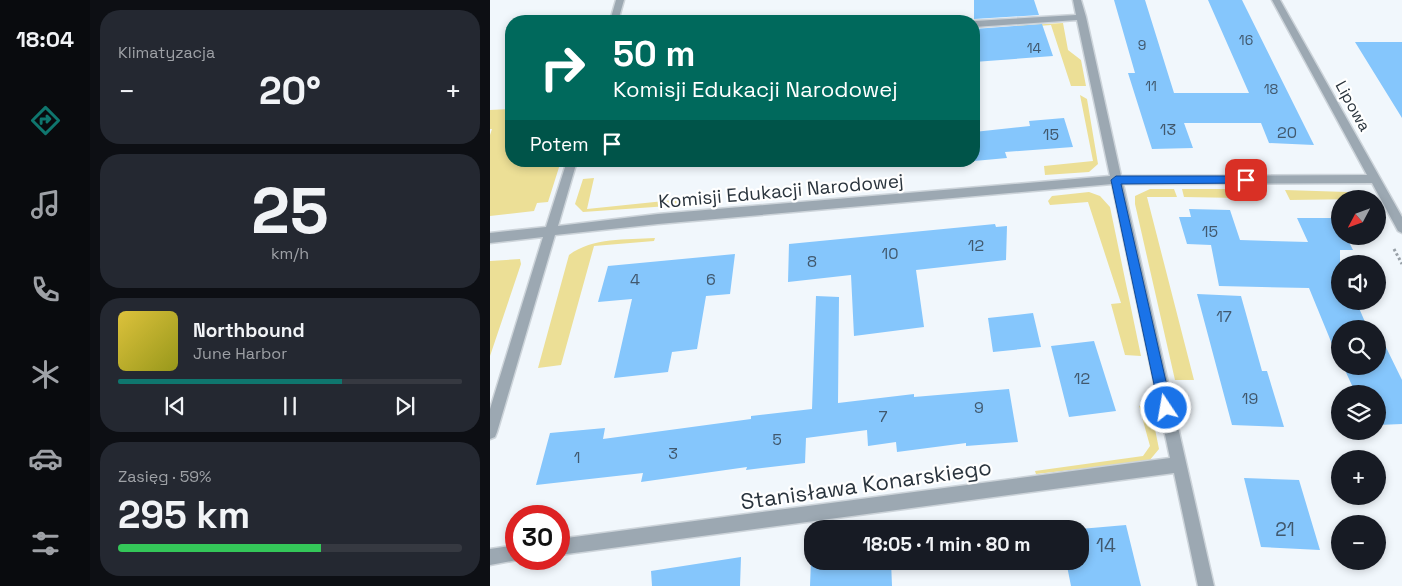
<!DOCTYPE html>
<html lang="pl">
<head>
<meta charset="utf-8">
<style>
  body { margin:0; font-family:"Space Grotesk",sans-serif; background:#242831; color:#f1f3f6; height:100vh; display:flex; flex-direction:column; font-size:19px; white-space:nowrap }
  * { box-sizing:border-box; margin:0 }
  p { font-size:16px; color:#9ea1a6 }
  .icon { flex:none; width:28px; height:28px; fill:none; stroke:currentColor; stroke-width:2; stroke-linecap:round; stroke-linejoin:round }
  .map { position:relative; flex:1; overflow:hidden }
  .side { display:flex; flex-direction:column; gap:10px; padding:10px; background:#0d0f14; width:400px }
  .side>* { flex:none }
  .banner { position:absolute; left:15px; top:15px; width:475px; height:152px; border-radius:20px; box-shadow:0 2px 8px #0003; background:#00695c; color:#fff; overflow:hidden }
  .needle { width:32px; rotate:229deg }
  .tools { position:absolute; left:841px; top:190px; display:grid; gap:10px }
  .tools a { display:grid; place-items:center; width:55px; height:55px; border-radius:50%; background:#171b24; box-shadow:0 2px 8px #0003; font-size:25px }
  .speed { position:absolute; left:15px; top:505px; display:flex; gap:10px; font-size:25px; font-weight:700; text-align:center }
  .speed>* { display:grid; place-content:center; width:65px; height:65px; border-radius:50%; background:#171b24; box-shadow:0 2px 8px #0003; line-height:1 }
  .speed .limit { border:8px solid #d22; background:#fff; color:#111 }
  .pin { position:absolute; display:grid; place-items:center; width:42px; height:42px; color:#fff; margin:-21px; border-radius:10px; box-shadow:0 2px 8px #0006 }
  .me { position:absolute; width:55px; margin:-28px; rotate:348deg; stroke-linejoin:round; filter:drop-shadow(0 0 4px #0008) }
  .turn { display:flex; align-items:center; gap:18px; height:105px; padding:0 25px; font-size:22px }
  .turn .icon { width:65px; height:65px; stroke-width:2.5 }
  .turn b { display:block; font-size:35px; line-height:42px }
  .then { display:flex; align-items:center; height:48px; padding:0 25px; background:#0003; gap:10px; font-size:19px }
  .big { font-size:38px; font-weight:700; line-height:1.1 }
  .side .widget { flex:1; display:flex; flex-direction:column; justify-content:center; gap:8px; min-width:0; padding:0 18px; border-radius:20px; background:#242831 }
  .side .dial { align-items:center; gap:0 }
  .dial b { font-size:65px; line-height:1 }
  .song { display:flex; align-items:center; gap:15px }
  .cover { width:60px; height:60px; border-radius:8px; background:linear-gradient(135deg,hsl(50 70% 55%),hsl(60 70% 35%)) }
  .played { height:5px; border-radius:2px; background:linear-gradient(90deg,#0f766e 65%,#363941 65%) }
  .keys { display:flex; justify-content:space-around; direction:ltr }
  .heat { display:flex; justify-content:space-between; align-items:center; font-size:28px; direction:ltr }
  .charge { height:8px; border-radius:4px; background:linear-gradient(90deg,#34c759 59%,#363941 0) }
  .trip { position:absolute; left:314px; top:520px; width:285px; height:50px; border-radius:20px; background:#171b24; box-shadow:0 2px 8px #0003; font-weight:700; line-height:50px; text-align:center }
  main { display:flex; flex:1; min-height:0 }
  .tabs { display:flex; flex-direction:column; width:90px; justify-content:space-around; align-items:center; background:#090b0e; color:#9ea1a6 }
  .tabs .icon { width:35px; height:35px }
  .tabs .on { color:#0f766e }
  .tabs b { font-size:22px; color:#f1f3f6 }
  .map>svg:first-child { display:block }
</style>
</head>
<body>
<main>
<nav class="tabs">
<b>18:04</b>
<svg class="icon on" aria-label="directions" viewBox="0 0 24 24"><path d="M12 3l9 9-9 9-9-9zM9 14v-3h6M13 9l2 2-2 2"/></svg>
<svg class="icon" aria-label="music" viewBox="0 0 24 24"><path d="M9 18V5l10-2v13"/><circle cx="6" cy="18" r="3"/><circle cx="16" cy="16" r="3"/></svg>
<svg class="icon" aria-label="phone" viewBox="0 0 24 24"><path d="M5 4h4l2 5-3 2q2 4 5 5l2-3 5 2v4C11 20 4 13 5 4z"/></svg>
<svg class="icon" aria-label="climate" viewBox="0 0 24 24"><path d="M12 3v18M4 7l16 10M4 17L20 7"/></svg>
<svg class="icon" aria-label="car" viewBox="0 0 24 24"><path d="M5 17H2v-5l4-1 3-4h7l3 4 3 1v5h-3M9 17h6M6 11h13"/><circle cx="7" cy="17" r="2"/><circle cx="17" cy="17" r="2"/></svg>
<svg class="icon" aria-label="filters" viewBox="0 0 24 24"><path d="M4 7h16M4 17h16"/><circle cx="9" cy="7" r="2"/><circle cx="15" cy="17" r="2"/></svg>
</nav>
<section class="side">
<div class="widget"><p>Klimatyzacja</p>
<div class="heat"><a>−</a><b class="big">20°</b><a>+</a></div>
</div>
<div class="widget dial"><b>25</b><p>km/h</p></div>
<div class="widget">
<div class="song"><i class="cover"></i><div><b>Northbound</b><p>June Harbor</p></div></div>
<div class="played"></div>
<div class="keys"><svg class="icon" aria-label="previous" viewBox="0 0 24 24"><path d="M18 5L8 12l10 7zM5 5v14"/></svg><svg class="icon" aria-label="pause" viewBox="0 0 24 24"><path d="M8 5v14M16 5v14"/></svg><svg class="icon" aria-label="next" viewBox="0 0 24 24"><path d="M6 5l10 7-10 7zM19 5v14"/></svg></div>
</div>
<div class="widget"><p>Zasięg · 59%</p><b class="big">295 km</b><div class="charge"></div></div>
</section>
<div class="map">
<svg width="912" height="586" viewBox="0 0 912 586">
  <rect width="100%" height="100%" fill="#f1f7fc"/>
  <path fill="#ecdf96" d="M573,23L578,50L591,60L596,86H581L561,25L524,28L523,26Z
    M590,95L597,99L608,164L599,172L555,175L554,166L603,161Z
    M21,109V161H71L58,202L47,203L44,211L0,216V135L2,129H0V110Z
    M104,178L97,209L213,197L207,204L93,212L85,204L93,179Z
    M660,189H684L687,197H657L704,380H685L645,204V196Z
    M692,189H743L750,198L694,197Z
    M795,190L857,192L860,197L871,199L800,200Z
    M599,192L610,196L620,207L651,356L635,355L621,304L631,303L598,202L560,205L558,201L562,196Z
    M165,238L164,241L104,246L71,365L48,368L79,255C103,237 136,240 165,238Z
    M30,259L31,264L0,356V261Z
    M656,405L661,409L669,449L659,461L546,474L545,471L653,456L660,446L649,406Z"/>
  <path fill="#85c6fc" d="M484,0H544L549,15L484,19Z
    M624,0H655L684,93H759L718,0H752L824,145L779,143L771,123H694L703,148L662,149L638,73H645Z
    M552,24L563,56L484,62V29Z
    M865,42H912V118Z
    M574,118L583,147L515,152L517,158L484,161V132L540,126L539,121Z
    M699,209L740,210L750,240L818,242L807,218H847L850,224V236H856L863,250H850V301H866L878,329H850L849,361L819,288L729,286L721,245L697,244L689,217H701Z
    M505,224L506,227L517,226L516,260L426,270L434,327L364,336L361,275L298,282L299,244Z
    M245,254L240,294L216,296L207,349L182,352L178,372L124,378L142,299L108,302L118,266Z
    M707,294L751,296L772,371H777L794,427L742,425Z
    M326,296L349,297L348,403L424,394V397L519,389L528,442L476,446V443L407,452L406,442L378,446L377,430L316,438L315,463L256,470L257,467L151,482L153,473L46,485L60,433L115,428L113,439L261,419V416L322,409Z
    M543,313L551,347L503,352L498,318Z
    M888,331L912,380V424L888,425V394H866L853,366H888Z
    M604,341L626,411L579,417L561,346Z
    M754,478L809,480L830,550L771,547Z
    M636,525L651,586H581L576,561H590V529Z
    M251,557L250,586H162L161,571Z
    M321,561H401L402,586H320Z"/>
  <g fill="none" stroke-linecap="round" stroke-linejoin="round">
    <g stroke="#cdd4da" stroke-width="3">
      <path id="minor" d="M126,0H134L128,21H120Z
        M583,0H591L596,17L631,176L877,175L782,0H790L912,217V233L908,231L882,183L633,184L724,586H708L684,473L69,555V539L680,458L622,184L168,224L65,235L7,432L5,437L0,439V409L53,237L0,243V233L56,227L77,161H87L68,226L168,214L620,176L587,20L484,27V21L586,15Z
        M26,545V559H32L0,565V549Z"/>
    </g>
    <path stroke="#98a0a7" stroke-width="3" stroke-dasharray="2.5 2.5" stroke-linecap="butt" d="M904,249L912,264"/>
    <use href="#minor" fill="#9ca8b2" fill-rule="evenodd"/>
  </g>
  <path fill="#1a73e8" stroke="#114b97" d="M626,176H756L761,180L756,183L631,184L682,408L680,412L676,414L671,412L669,408L621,180Z"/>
  <g text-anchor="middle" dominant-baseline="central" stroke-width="4.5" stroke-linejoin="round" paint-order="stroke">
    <g font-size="14" fill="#41586d">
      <text x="756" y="40">16</text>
      <text x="652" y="45">9</text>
      <text x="544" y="48">14</text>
      <text x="661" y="86">11</text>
      <text x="781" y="89">18</text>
    </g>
    <g font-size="16" fill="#2a343d" stroke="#fff">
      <text transform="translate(863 106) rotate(61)">Lipowa</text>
    </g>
    <g font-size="16" fill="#41586d">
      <text x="678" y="129">13</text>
      <text x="797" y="132">20</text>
      <text x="561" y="134">15</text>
      <text x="720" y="231">15</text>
      <text x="486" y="245">12</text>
      <text x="400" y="253">10</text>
      <text x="322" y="261">8</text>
      <text x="145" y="279">4</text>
      <text x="221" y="279">6</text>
      <text x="734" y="316">17</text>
      <text x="592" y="378">12</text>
      <text x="760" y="398">19</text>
      <text x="489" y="407">9</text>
      <text x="393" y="416">7</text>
      <text x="287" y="439">5</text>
      <text x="183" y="453">3</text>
      <text x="87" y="457">1</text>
    </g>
    <g font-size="19" fill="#2a343d" stroke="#fff">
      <text transform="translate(291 191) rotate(-5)">Komisji Edukacji Narodowej</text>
    </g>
    <g font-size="19" fill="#41586d">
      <text x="795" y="529">21</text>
      <text x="616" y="545">14</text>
    </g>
    <g font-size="22" fill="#2a343d" stroke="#fff">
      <text transform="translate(376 484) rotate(-8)">Stanisława Konarskiego</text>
    </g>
  </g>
</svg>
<div class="tools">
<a><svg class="needle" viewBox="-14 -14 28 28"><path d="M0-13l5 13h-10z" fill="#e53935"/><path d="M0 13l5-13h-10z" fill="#9ea1a6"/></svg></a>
<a><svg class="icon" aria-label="sound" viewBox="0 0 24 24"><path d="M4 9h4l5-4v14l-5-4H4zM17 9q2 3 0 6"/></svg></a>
<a><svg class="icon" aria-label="search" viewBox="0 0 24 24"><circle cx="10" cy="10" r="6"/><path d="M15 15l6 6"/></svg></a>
<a><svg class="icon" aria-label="layers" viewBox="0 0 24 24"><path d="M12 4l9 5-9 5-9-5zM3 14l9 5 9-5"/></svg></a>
<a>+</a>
<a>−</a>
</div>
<div class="speed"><div class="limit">30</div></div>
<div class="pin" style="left:756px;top:180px;background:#d93025"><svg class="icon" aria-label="arrive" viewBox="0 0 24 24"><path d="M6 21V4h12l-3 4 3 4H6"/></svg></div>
<svg class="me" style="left:676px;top:408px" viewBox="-20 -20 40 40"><circle r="17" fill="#1a73e8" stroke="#fff" stroke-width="3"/><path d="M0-11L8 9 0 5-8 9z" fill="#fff"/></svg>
<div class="trip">18:05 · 1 min · 80 m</div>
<div class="banner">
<div class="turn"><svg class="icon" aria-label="right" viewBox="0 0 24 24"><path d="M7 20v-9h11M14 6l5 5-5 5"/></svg><div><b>50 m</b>Komisji Edukacji Narodowej</div></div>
<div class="then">Potem<svg class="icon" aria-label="arrive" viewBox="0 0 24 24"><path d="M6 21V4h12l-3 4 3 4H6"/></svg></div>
</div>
</div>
</main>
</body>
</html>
